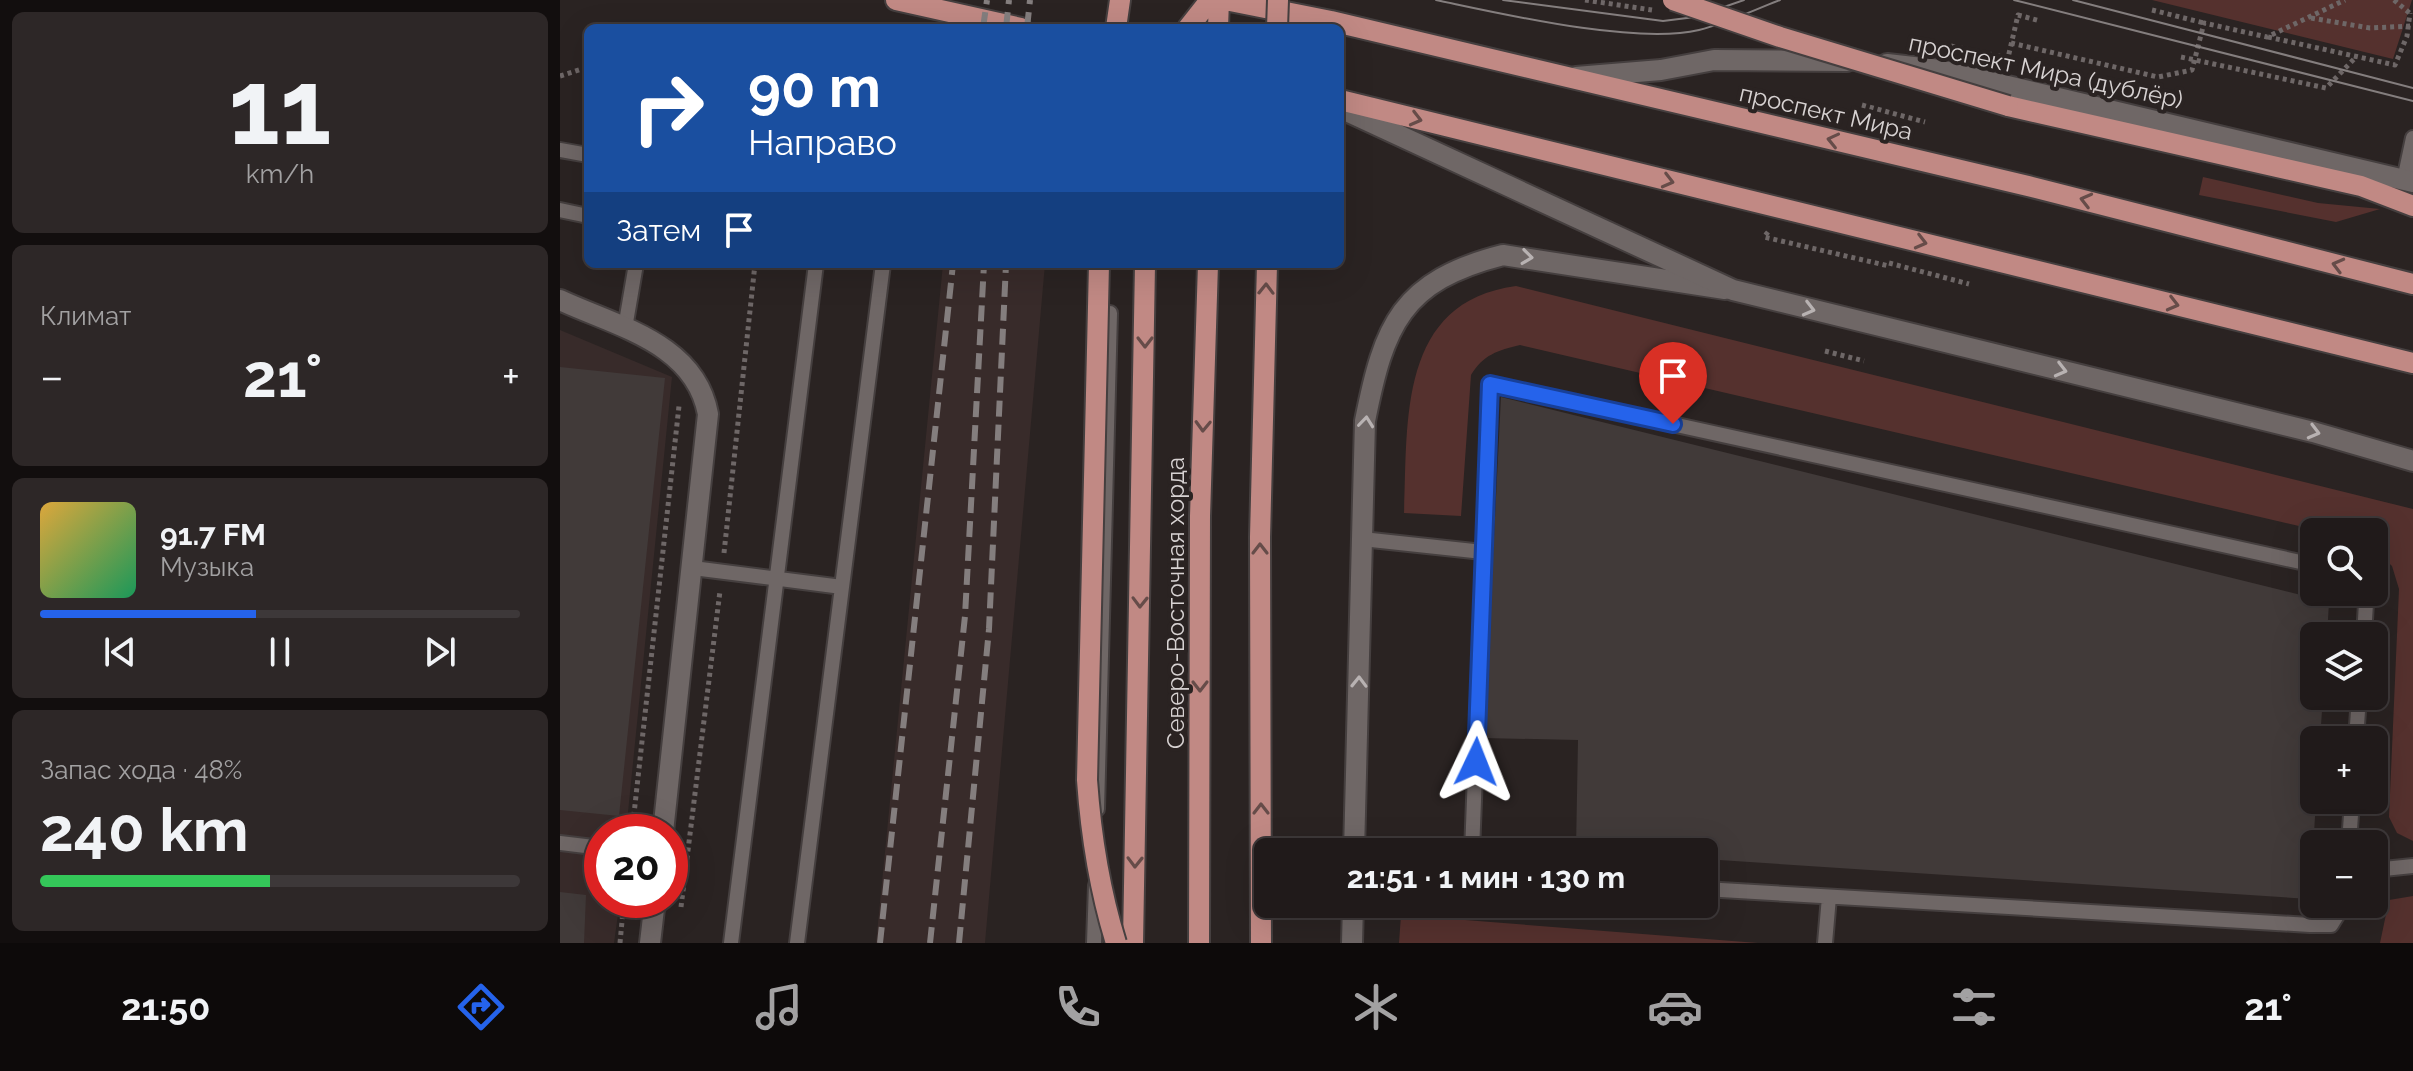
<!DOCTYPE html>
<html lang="ru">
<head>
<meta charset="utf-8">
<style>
  body { margin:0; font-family:Raleway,sans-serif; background:#2d2727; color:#f1f3f6; height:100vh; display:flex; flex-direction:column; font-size:30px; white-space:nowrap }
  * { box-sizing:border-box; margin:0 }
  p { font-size:26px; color:#a2a1a2 }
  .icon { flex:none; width:44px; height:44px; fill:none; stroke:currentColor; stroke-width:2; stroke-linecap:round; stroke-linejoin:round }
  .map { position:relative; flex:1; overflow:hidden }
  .drawer { display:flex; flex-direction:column; gap:12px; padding:12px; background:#120e0e; width:560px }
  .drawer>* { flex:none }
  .guide { position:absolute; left:24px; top:24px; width:760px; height:244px; border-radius:12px; box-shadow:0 8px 32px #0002,0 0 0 2px #3d3839; background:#1a4fa0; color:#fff; overflow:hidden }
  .buttons { position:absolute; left:1740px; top:518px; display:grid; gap:16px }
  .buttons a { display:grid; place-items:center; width:88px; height:88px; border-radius:12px; background:#201a1a; box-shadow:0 8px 32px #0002,0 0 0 2px #3d3839; font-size:40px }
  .speed { position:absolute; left:24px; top:814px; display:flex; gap:16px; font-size:40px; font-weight:700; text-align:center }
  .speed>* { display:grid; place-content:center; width:104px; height:104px; border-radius:50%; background:#201a1a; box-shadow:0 8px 32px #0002,0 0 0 2px #3d3839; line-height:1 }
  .speed .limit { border:12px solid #d22; background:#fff; color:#111 }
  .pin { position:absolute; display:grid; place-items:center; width:68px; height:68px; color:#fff; margin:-82px -34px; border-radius:50% 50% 50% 0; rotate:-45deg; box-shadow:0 0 8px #0007 }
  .pin .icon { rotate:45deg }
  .me { position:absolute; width:88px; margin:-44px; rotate:2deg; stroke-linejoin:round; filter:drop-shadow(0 0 6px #0008) }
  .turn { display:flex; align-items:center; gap:28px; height:168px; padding:0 32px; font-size:36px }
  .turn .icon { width:104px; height:104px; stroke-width:2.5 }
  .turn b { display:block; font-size:56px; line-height:68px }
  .then { display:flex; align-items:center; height:76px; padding:0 32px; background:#0003; gap:16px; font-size:30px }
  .big { font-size:60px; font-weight:700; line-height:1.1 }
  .drawer .card { flex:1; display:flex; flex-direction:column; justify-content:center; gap:12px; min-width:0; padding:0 28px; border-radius:12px; background:#2d2727 }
  .drawer .dial { align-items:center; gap:0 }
  .dial b { font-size:104px; line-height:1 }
  .song { display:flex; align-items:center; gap:24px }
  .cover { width:96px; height:96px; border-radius:12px; background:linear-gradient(135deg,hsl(40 70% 55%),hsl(150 70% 35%)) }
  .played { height:8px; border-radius:4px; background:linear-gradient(90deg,#2563eb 45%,#3d3839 45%) }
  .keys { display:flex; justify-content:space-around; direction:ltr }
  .heat { display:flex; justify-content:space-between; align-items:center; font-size:44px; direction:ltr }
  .charge { height:12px; border-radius:6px; background:linear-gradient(90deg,#34c759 48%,#3d3839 0) }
  .trip { position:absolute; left:694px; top:838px; width:464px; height:80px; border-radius:12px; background:#201a1a; box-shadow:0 8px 32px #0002,0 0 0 2px #3d3839; font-weight:700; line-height:80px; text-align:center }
  .menu { display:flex; height:128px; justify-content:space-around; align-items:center; background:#0d0a0a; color:#a2a1a2 }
  .menu .icon { width:56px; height:56px }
  .menu .current { color:#2563eb }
  .menu b { font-size:36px; color:#f1f3f6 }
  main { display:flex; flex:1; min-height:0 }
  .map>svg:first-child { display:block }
</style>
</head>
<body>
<main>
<section class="drawer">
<div class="card dial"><b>11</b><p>km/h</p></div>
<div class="card"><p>Климат</p>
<div class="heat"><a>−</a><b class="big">21°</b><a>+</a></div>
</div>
<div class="card">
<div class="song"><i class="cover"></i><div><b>91.7 FM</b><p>Музыка</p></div></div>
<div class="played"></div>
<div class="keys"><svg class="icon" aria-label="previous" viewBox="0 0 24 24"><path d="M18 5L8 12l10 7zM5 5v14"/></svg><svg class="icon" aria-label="pause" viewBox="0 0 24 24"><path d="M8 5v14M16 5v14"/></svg><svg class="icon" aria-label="next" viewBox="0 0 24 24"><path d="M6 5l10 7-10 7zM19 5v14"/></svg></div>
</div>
<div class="card"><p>Запас хода · 48%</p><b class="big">240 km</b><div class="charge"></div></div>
</section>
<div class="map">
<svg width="1853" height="943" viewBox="0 0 1853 943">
  <rect width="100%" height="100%" fill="#2a2322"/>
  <path fill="#382b2a" d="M383,264H485L425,943H316Z
    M0,330L112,377L66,832H42V900H60L54,943H0Z"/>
  <path fill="#55312e" d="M1592,0H1852L1833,59Z
    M1643,177L1758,203L1820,209L1776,222L1639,195Z
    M956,286L1853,509V841L1837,833L1829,817L1839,589L1832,566L1814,549V532H1765L960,345C938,350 923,355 911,375L901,516L844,513C848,423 837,302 956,286Z
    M1853,896V943H1820L1829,900Z
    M841,915L1198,943H839Z"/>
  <path fill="#413a39" d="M0,367L105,378L59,816L0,810Z
    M941,397L1769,602L1767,636H1754V696H1763L1760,740H1754L1756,800L1750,899L1144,859V852L1016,850L1018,740L924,738Z
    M0,892L26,895L24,943H0Z"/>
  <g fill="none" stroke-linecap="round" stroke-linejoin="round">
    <g stroke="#453f3f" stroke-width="18">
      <path id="service" d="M0,150L28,155
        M1844,180L1853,138
        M0,210L28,216
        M65,328L76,264
        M802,539L923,552
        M133,568L282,587L237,943
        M282,587L323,264
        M1801,592L1806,603L1804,636
        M1796,740L1799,696
        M537,809L550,313
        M0,843L42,848
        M1789,844L1792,800
        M912,852L930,384L1754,565
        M1814,870L1853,866
        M1144,889L1750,925H1771L1784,904
        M171,943L256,264
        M534,943L536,885
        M1265,943L1269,897"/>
    </g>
    <g stroke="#453f3f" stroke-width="24">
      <path id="minor" d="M0,300C58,327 135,343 148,414L103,832
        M794,852L805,421C824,325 841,281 943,255L1165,289
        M90,943L95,900
        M792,943L793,904"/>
    </g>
    <g stroke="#453f3f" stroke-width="24">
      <path id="secondary" d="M1327,64L1380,70L1853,182
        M1016,77L1101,70L1154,60L1287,61
        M780,108L1173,290L1753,432L1853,461"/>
    </g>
    <g stroke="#453f3f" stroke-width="24">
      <path id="primary" d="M336,0L461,28
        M665,0L771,21L1468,186L1853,284
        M556,28L560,0
        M628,28L650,0
        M658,28L659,0
        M780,100L1853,363
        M1448,106L1801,186L1853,206
        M573,943L585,264
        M639,943L640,516L648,264
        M701,943L700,537L707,264"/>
    </g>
    <path stroke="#6e6767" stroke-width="5" stroke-dasharray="4 4" stroke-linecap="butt" d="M1025,0L1092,10
      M1834,0L1852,15
      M1592,10L1644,23
      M1751,18L1810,28L1852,26
      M82,28L84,21
      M1708,37L1835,65L1847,36L1850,13
      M1451,43L1598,77L1632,70L1644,23L1707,37L1785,0
      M1391,46L1448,58
      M1621,57L1766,88L1796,57
      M1447,62L1458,15L1480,21
      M0,76L28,67
      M1302,105L1365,122
      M1208,232L1204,237L1329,266
      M1329,263L1409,284
      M1265,351L1304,361
      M164,553L195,264
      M72,832L119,406
      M121,907L160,591
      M60,943L64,900"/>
    <use href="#service" stroke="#6f6766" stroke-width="14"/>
    <use href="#minor" stroke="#6f6766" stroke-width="20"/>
    <use href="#secondary" stroke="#6f6766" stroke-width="20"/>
    <use href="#primary" stroke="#c18984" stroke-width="20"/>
    <path stroke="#847e7e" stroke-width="2" d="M876,0C943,14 1075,45 1139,30C1167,23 1194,10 1220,0
      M943,0L1103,21L1135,17L1184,0
      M1454,0L1853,101
      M1513,0L1853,88"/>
    <path stroke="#847e7e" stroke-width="6" stroke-dasharray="16 8" stroke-linecap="butt" d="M423,28L427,0
      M446,28L449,0
      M467,28L470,0
      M320,943L393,264
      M370,943L405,616L424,264
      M399,943L429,629L446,264"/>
    <g stroke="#453f3f" stroke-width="24" stroke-linecap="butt">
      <path id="primary-bridge" d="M1113,0L1220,37L1448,106
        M717,28L718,0
        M539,264L527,780C531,836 539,888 556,943"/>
    </g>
    <use href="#primary-bridge" stroke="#c18984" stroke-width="20"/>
  </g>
  <defs><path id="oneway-chevron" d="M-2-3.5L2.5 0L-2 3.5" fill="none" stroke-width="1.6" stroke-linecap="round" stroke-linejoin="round" transform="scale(2)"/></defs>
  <g stroke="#664c49">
    <use href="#oneway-chevron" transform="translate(856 119) rotate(14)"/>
    <use href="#oneway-chevron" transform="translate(1273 140) rotate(-167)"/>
    <use href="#oneway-chevron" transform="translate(1108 181) rotate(14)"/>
    <use href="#oneway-chevron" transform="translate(1526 200) rotate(-166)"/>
    <use href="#oneway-chevron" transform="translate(1361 242) rotate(14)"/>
    <use href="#oneway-chevron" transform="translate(1778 265) rotate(-165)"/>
    <use href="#oneway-chevron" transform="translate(706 289) rotate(-89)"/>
    <use href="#oneway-chevron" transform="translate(1613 304) rotate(14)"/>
    <use href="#oneway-chevron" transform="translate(585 342) rotate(90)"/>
    <use href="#oneway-chevron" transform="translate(643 426) rotate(92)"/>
    <use href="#oneway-chevron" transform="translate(700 549) rotate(-90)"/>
    <use href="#oneway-chevron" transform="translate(580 602) rotate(91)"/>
    <use href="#oneway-chevron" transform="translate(640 686) rotate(90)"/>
    <use href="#oneway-chevron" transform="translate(701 809) rotate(-90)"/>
    <use href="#oneway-chevron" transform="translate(575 862) rotate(91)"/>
  </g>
  <g stroke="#b8b2b2">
    <use href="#oneway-chevron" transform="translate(967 257) rotate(7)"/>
    <use href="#oneway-chevron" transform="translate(1249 309) rotate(14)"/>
    <use href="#oneway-chevron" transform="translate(1501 370) rotate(14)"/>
    <use href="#oneway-chevron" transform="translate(806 422) rotate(-84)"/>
    <use href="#oneway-chevron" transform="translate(1754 432) rotate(15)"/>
    <use href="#oneway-chevron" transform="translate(799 682) rotate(-89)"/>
  </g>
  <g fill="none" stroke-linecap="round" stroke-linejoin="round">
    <g stroke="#184099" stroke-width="20">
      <path id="route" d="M916,762L930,384L1113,424"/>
    </g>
    <use href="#route" stroke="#2563eb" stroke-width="14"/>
  </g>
  <g text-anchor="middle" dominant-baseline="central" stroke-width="8" stroke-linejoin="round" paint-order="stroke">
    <g font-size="24" fill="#d7d2d2" stroke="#2a2322">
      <text transform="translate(1486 71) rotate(12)">проспект Мира (дублёр)</text>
      <text transform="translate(1266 112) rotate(13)">проспект Мира</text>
      <text transform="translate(615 603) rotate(-90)">Северо-Восточная хорда</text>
    </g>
  </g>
</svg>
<div class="buttons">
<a><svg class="icon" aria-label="search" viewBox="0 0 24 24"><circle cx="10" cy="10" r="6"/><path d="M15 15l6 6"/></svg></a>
<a><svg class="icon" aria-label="layers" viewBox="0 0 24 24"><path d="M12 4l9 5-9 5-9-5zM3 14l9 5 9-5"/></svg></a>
<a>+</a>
<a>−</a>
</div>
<div class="speed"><div class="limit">20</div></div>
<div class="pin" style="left:1113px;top:424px;background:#d93025"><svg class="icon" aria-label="arrive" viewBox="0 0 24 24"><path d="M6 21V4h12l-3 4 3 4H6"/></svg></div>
<svg class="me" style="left:916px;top:762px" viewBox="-20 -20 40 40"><path d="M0-17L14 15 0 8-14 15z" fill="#2563eb" stroke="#fff" stroke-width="4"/></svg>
<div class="trip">21:51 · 1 мин · 130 m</div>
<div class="guide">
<div class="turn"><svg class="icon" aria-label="right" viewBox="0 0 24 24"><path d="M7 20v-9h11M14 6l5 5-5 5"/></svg><div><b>90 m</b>Направо</div></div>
<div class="then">Затем<svg class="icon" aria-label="arrive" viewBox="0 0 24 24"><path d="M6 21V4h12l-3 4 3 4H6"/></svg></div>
</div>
</div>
</main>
<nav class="menu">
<b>21:50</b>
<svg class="icon current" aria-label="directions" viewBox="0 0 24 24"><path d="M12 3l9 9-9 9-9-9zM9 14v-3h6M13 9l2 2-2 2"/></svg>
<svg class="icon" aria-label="music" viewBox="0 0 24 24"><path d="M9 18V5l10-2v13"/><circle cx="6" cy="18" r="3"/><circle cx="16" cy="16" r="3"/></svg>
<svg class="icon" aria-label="phone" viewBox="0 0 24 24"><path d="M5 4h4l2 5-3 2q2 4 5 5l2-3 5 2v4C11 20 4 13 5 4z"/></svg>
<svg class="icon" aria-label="climate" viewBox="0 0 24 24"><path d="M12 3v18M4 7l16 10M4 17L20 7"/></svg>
<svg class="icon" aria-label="car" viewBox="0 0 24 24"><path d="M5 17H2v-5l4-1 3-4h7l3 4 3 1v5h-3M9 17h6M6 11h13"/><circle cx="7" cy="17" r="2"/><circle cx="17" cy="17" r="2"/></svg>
<svg class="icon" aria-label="filters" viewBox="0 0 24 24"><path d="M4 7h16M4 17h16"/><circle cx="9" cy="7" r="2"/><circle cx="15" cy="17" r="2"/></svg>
<b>21°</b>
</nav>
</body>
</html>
